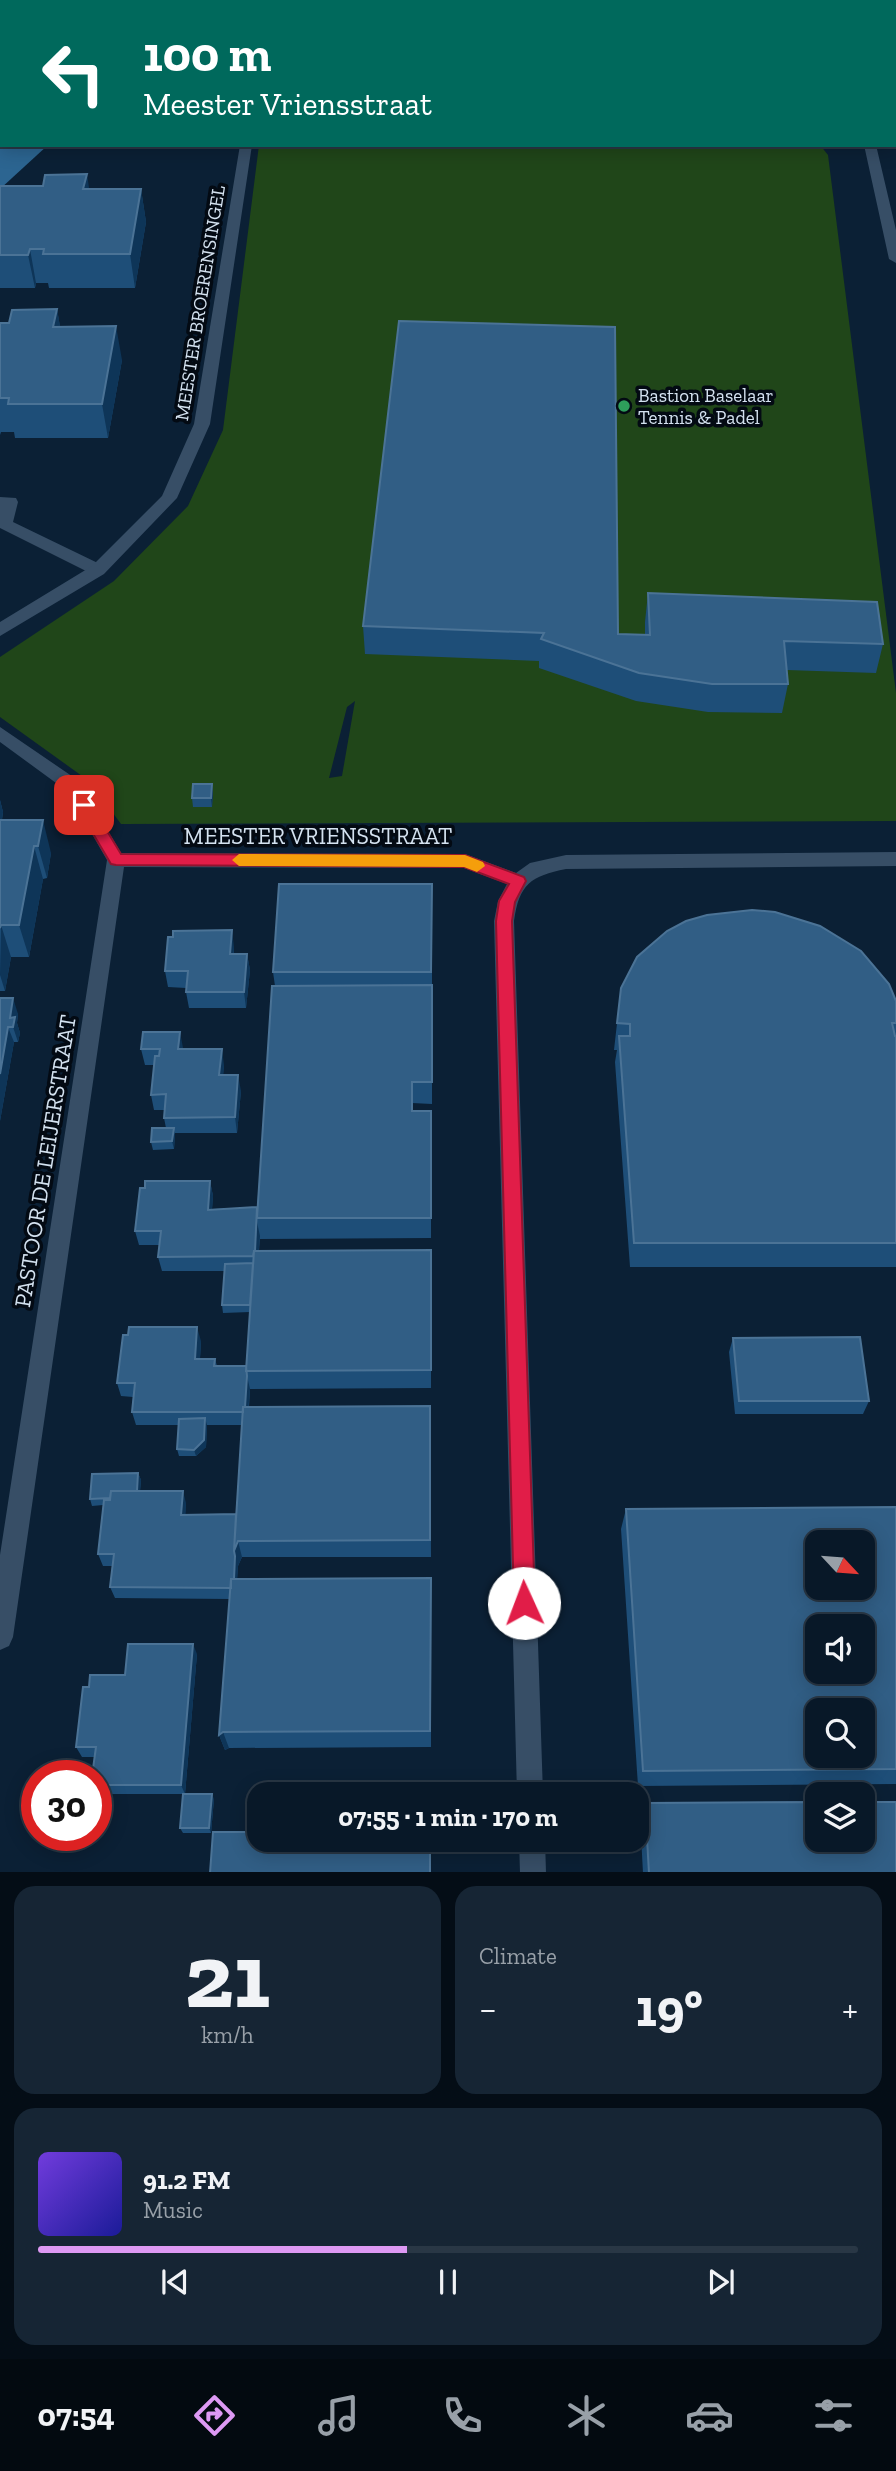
<!DOCTYPE html>
<html lang="en">
<head>
<meta charset="utf-8">
<style>
  body { margin:0; font-family:"Zilla Slab",serif; background:#162534; color:#f1f3f6; height:100vh; display:flex; flex-direction:column; font-size:26px; white-space:nowrap }
  * { box-sizing:border-box; margin:0 }
  p { font-size:23px; color:#98a0a8 }
  .icon { flex:none; width:38px; height:38px; fill:none; stroke:currentColor; stroke-width:2; stroke-linecap:round; stroke-linejoin:round }
  .map { position:relative; height:1872px; overflow:hidden }
  .side { display:flex; flex-direction:column; gap:14px; padding:14px; background:#040d16; flex:1 }
  .side>* { flex:none }
  .banner { position:absolute; left:0px; top:0px; width:896px; height:147px; box-shadow:0 4px 18px #0003,0 0 0 2px #293745; background:#00695c; color:#fff; overflow:hidden }
  .needle { width:46px; rotate:116deg }
  .fabs { position:absolute; left:805px; top:1530px; display:grid; gap:14px }
  .fabs a { display:grid; place-items:center; width:70px; height:70px; border-radius:14px; background:#081828; box-shadow:0 4px 18px #0003,0 0 0 2px #293745; font-size:35px }
  .speed { position:absolute; left:21px; top:1760px; display:flex; gap:14px; font-size:35px; font-weight:700; text-align:center }
  .speed>* { display:grid; place-content:center; width:91px; height:91px; border-radius:50%; background:#081828; box-shadow:0 4px 18px #0003,0 0 0 2px #293745; line-height:1 }
  .speed .limit { border:10px solid #d22; background:#fff; color:#111 }
  .pin { position:absolute; display:grid; place-items:center; width:60px; height:60px; color:#fff; margin:-30px; border-radius:14px; box-shadow:0 4px 10px #0006 }
  .me { position:absolute; width:77px; margin:-38px; rotate:358deg; stroke-linejoin:round; filter:drop-shadow(0 0 5px #0008) }
  .turn { display:flex; align-items:center; gap:24px; height:147px; padding:0 28px; font-size:32px }
  .turn .icon { width:91px; height:91px; stroke-width:2.5 }
  .turn b { display:block; font-size:49px; line-height:60px }
  .big { font-size:52px; font-weight:700; line-height:1.1 }
  .side .tile { flex:1; display:flex; flex-direction:column; justify-content:center; gap:10px; min-width:0; padding:0 24px; border-radius:21px; background:#162534 }
  .side .dial { align-items:center; gap:0 }
  .dial b { font-size:91px; line-height:1 }
  .song { display:flex; align-items:center; gap:21px }
  .cover { width:84px; height:84px; border-radius:10px; background:linear-gradient(135deg,hsl(260 70% 55%),hsl(240 70% 35%)) }
  .played { height:7px; border-radius:4px; background:linear-gradient(90deg,#dd99f3 45%,#293745 45%) }
  .keys { display:flex; justify-content:space-around; direction:ltr }
  .heat { display:flex; justify-content:space-between; align-items:center; font-size:38px; direction:ltr }
  .side .tiles { flex:1; display:grid; gap:14px; grid-template-columns:1fr 1fr }
  .tile:last-child { grid-column:span 2 }
  .trip { position:absolute; left:247px; top:1782px; width:402px; height:70px; border-radius:21px; background:#081828; box-shadow:0 4px 18px #0003,0 0 0 2px #293745; font-weight:700; line-height:70px; text-align:center }
  .dock { display:flex; height:112px; justify-content:space-around; align-items:center; background:#030a10; color:#98a0a8 }
  .dock .icon { width:49px; height:49px }
  .dock .active { color:#dd99f3 }
  .dock b { font-size:32px; color:#f1f3f6 }
  .map>svg:first-child { display:block }
</style>
</head>
<body>
<div class="map">
<svg width="896" height="1873" viewBox="0 0 896 1873">
  <rect width="100%" height="100%" fill="#0b2035"/>
  <path fill="#204619" fill-rule="evenodd" d="M421,0H816V2H424Z
    M259,145H820L828,155L896,693V821L121,824L89,781L0,717V657L114,581L188,506L223,430ZM355,701L342,776L329,778L347,707Z"/>
  <path fill="#2c6591" d="M3,145H48L0,189V148Z"/>
  <g fill="none" stroke-linecap="round" stroke-linejoin="round">
    <path fill="#374e66" fill-rule="evenodd" d="M0,497L16,498L18,502L13,522L104,566V574H92L0,528Z"/>
    <path fill="#374e66" fill-rule="evenodd" d="M258,0H270V2H258Z
      M240,145H252L210,424L177,498L104,574L0,636V622L92,566L162,496L194,424Z
      M0,727L79,781L121,853L465,854L516,873L530,863L566,855L896,852V866L566,869C531,876 519,884 514,921L543,1794H517L494,921L498,901L507,884L464,868L124,867L13,1637L9,1646L0,1650V1555L107,860L67,791L0,742Z
      M519,1839H545L546,1873H520Z"/>
    <path fill="#374e66" fill-rule="evenodd" d="M831,0H843V2H831Z
      M864,145H876L896,230V263L889,259Z"/>
  </g>
  <path fill="#1e4e78" d="M0,0H17L15,2H2V46L0,48Z
    M87,0H118L116,2H96Z
    M0,186L89,189H141L146,222L135,288H49L48,283H36L35,288H0Z
    M57,309L60,327L122,360L108,438H15L14,432H1L0,435V323H9Z
    M648,593L883,644L876,673L787,670L788,684L782,713L708,712L636,701L539,668V661L365,654L363,626L645,635V622Z
    M213,793L212,807H193L192,798Z
    M0,800L3,812L2,820L51,853L47,878L43,879L29,957H11L5,991H0Z
    M432,884V1104L412,1103V1111H431V1238L260,1239V1236L259,1251L431,1250V1388L250,1389L249,1407L430,1406L431,1557H242L238,1566L237,1579L431,1578V1747L229,1748L225,1750L219,1735L230,1599L115,1598L110,1587L112,1566H103L98,1554L103,1505L92,1506L90,1499L138,1473L141,1480L140,1491L186,1503L185,1515L236,1514L242,1425H207L206,1447L196,1456H179L177,1449L179,1425H136L132,1412L133,1397L121,1396L117,1383L201,1341L200,1359H215L217,1366H246L250,1312L223,1313L222,1305L225,1271H162L158,1257L159,1245H139L135,1231L210,1181L213,1196L212,1209L257,1207L275,986L273,972Z
    M234,947V954H247L250,970L246,1008H189L186,992V988L168,987L165,971Z
    M621,988L896,1001V1267H630L615,1062L617,1050H614Z
    M0,998L18,1014L17,1023L20,1033L18,1042H14L0,1121Z
    M183,1048V1049L224,1065L223,1075L241,1091L237,1133H175L174,1149L153,1150L151,1142L166,1128L164,1118V1110H154L151,1095L154,1065H145L141,1049Z
    M733,1338L869,1401L863,1414H735L729,1352Z
    M896,1507V1784L638,1786L621,1529L626,1509Z
    M197,1654L185,1794L214,1799L211,1833H183L180,1828L183,1794H97L95,1757H82L76,1747L89,1687Z
    M645,1803L896,1873H643L640,1817Z"/>
  <path fill="#0e3558" d="M6,0H17L15,2H7Z
    M65,0H87L85,2H63Z
    M2,27V46L0,48V28Z
    M87,174L92,208L83,189Z
    M141,189L146,222L135,288L130,254Z
    M30,249L36,283L35,288L28,255Z
    M57,309L63,343L53,327Z
    M116,326L122,360L108,438L102,404Z
    M212,784L213,793L212,807L211,798Z
    M0,800L3,812L0,830Z
    M43,820L51,853L47,878L38,846Z
    M34,846L43,879L29,957L19,925Z
    M1,925L11,957L5,991L0,975Z
    M232,930L234,947L233,970L230,954Z
    M247,954L250,970L246,1008L244,992Z
    M13,998L18,1014L17,1023L20,1033L18,1042L10,1018Z
    M8,1027L14,1042L0,1121V1074Z
    M180,1032L183,1048L181,1065L178,1049Z
    M222,1049L224,1065L222,1090L219,1075Z
    M238,1075L241,1091L237,1133L235,1117Z
    M174,1128L175,1136L174,1149L172,1141Z
    M210,1181L213,1196L211,1224L208,1210Z
    M257,1222L260,1236L257,1270L255,1256Z
    M197,1327L201,1341L199,1373L195,1359Z
    M247,1376L250,1389L247,1425L245,1412Z
    M205,1418L207,1425L206,1447L196,1456L194,1450Z
    M138,1473L141,1480L139,1503L136,1497Z
    M183,1491L186,1503L185,1527L181,1515Z
    M238,1541L242,1557L238,1566L236,1599L233,1588L234,1551Z
    M193,1644L197,1654L185,1794L181,1785Z
    M223,1732L229,1748L225,1750L219,1735Z
    M212,1794L214,1799L211,1833L209,1828Z"/>
  <path fill="#315e85" stroke="#4b7396" stroke-width="2" fill-rule="evenodd" d="M18,0H32L30,2H15Z
    M41,0H65L63,2H39Z
    M0,6H2V27L0,28Z
    M87,174L83,189H141L130,254H43L44,249H30L28,255H0V186H43L45,175Z
    M57,309L53,327L116,326L102,404H8L9,398H0V323H9L12,310Z
    M399,321L615,327L618,634L650,635L648,593L877,602L883,644L784,641L788,684H712L639,673L541,639L544,633L363,626Z
    M193,784H212L211,798H192Z
    M0,820H43L38,846H34L19,925H1L0,928Z
    M279,884H432L431,972H273Z
    M752,910L775,912L820,926L861,951L889,984L896,1001V1023H892L895,1036H896V1243H634L619,1036H630V1024L617,1023L621,988L637,957L667,931L686,921L707,915Z
    M232,930L230,954H247L244,992H186L188,971H165L168,937H173V931Z
    M432,985V1082H412V1111H431V1218H257L272,986Z
    M0,998H13L10,1018L15,1017L13,1027H8L0,1074Z
    M143,1032H180L178,1049H222L219,1075H238L235,1117L164,1118L166,1094L151,1095L155,1056H159L160,1049H141Z
    M152,1128H174L172,1141L151,1142Z
    M145,1181H210L208,1210L257,1207L255,1251H254L253,1256L158,1257L161,1231H135L140,1188H145Z
    M431,1250V1370L246,1371L254,1251Z
    M253,1263L250,1305H222L225,1264Z
    M129,1327H197L195,1359H215L214,1366H246L247,1376L245,1407H243V1412H132L135,1383H117L123,1335H128Z
    M860,1337L869,1401H739L733,1338Z
    M430,1406V1540L238,1541L234,1551L243,1407Z
    M205,1418L204,1440L194,1450L177,1449L179,1419Z
    M138,1473L137,1491H111L110,1498L90,1499L92,1474Z
    M111,1491H183L181,1515L236,1514L234,1551L235,1556L234,1579H231V1588L110,1587L114,1554H98L104,1500H110Z
    M896,1507V1769L643,1771L626,1509ZM817,1542H863V1587H817ZM817,1626H863V1671H817ZM817,1710H863V1755H817Z
    M431,1578L430,1731L223,1732L219,1735L231,1579Z
    M128,1644H193L181,1785H96V1776H92L96,1747H76L83,1687H89L90,1675H125Z
    M183,1794H212L209,1828H180Z
    M817,1802V1839H863V1802H896V1873H649L645,1803Z
    M213,1832H259V1839H430V1873H210Z"/>
  <path fill="#e11d48" stroke="#92132f" stroke-width="2" d="M84,799L89,801L121,854L465,855L524,877L526,881L515,902L512,921L535,1603L532,1610L524,1613L517,1610L514,1603L496,921L499,901L509,884L464,867L116,865L111,864L76,805Z"/>
  <path fill="#f59e0b" d="M239,854L465,855L483,862L485,866L477,872L464,867L239,866L232,860Z"/>
  <circle fill="#2e9e5b" stroke="#030a13" stroke-width="2.5" cx="624" cy="406" r="7"/>
  <g text-anchor="middle" dominant-baseline="central" stroke-width="7" stroke-linejoin="round" paint-order="stroke">
    <g font-size="19" fill="#d4e2f0" stroke="#030a13">
      <text transform="translate(200 303) rotate(-81)">MEESTER BROERENSINGEL</text>
    </g>
    <g font-size="19" fill="#d4e2f0" stroke="#030a13" text-anchor="start">
      <text x="638" y="395">Bastion Baselaar<tspan x="638" dy="22">Tennis &amp; Padel</tspan></text>
    </g>
    <g font-size="23" fill="#d4e2f0" stroke="#030a13">
      <text x="318" y="836">MEESTER VRIENSSTRAAT</text>
      <text transform="translate(45 1161) rotate(-81)">PASTOOR DE LEIJERSTRAAT</text>
    </g>
  </g>
</svg>
<div class="fabs">
<a><svg class="needle" viewBox="-14 -14 28 28"><path d="M0-13l5 13h-10z" fill="#e53935"/><path d="M0 13l5-13h-10z" fill="#98a0a8"/></svg></a>
<a><svg class="icon" aria-label="sound" viewBox="0 0 24 24"><path d="M4 9h4l5-4v14l-5-4H4zM17 9q2 3 0 6"/></svg></a>
<a><svg class="icon" aria-label="search" viewBox="0 0 24 24"><circle cx="10" cy="10" r="6"/><path d="M15 15l6 6"/></svg></a>
<a><svg class="icon" aria-label="layers" viewBox="0 0 24 24"><path d="M12 4l9 5-9 5-9-5zM3 14l9 5 9-5"/></svg></a>
</div>
<div class="speed"><div class="limit">30</div></div>
<div class="pin" style="left:84px;top:805px;background:#d93025"><svg class="icon" aria-label="arrive" viewBox="0 0 24 24"><path d="M6 21V4h12l-3 4 3 4H6"/></svg></div>
<svg class="me" style="left:524px;top:1603px" viewBox="-20 -20 40 40"><circle r="19" fill="#fff"/><path d="M0-13L10 11 0 6-10 11z" fill="#e11d48"/></svg>
<div class="trip">07:55 · 1 min · 170 m</div>
<div class="banner">
<div class="turn"><svg class="icon" aria-label="left" viewBox="0 0 24 24"><path d="M17 20v-9H6M10 6l-5 5 5 5"/></svg><div><b>100 m</b>Meester Vriensstraat</div></div>
</div>
</div>
<section class="side">
<div class="tiles">
<div class="tile dial"><b>21</b><p>km/h</p></div>
<div class="tile"><p>Climate</p>
<div class="heat"><a>−</a><b class="big">19°</b><a>+</a></div>
</div>
<div class="tile">
<div class="song"><i class="cover"></i><div><b>91.2 FM</b><p>Music</p></div></div>
<div class="played"></div>
<div class="keys"><svg class="icon" aria-label="previous" viewBox="0 0 24 24"><path d="M18 5L8 12l10 7zM5 5v14"/></svg><svg class="icon" aria-label="pause" viewBox="0 0 24 24"><path d="M8 5v14M16 5v14"/></svg><svg class="icon" aria-label="next" viewBox="0 0 24 24"><path d="M6 5l10 7-10 7zM19 5v14"/></svg></div>
</div>
</div>
</section>
<nav class="dock">
<b>07:54</b>
<svg class="icon active" aria-label="directions" viewBox="0 0 24 24"><path d="M12 3l9 9-9 9-9-9zM9 14v-3h6M13 9l2 2-2 2"/></svg>
<svg class="icon" aria-label="music" viewBox="0 0 24 24"><path d="M9 18V5l10-2v13"/><circle cx="6" cy="18" r="3"/><circle cx="16" cy="16" r="3"/></svg>
<svg class="icon" aria-label="phone" viewBox="0 0 24 24"><path d="M5 4h4l2 5-3 2q2 4 5 5l2-3 5 2v4C11 20 4 13 5 4z"/></svg>
<svg class="icon" aria-label="climate" viewBox="0 0 24 24"><path d="M12 3v18M4 7l16 10M4 17L20 7"/></svg>
<svg class="icon" aria-label="car" viewBox="0 0 24 24"><path d="M5 17H2v-5l4-1 3-4h7l3 4 3 1v5h-3M9 17h6M6 11h13"/><circle cx="7" cy="17" r="2"/><circle cx="17" cy="17" r="2"/></svg>
<svg class="icon" aria-label="filters" viewBox="0 0 24 24"><path d="M4 7h16M4 17h16"/><circle cx="9" cy="7" r="2"/><circle cx="15" cy="17" r="2"/></svg>
</nav>
</body>
</html>
